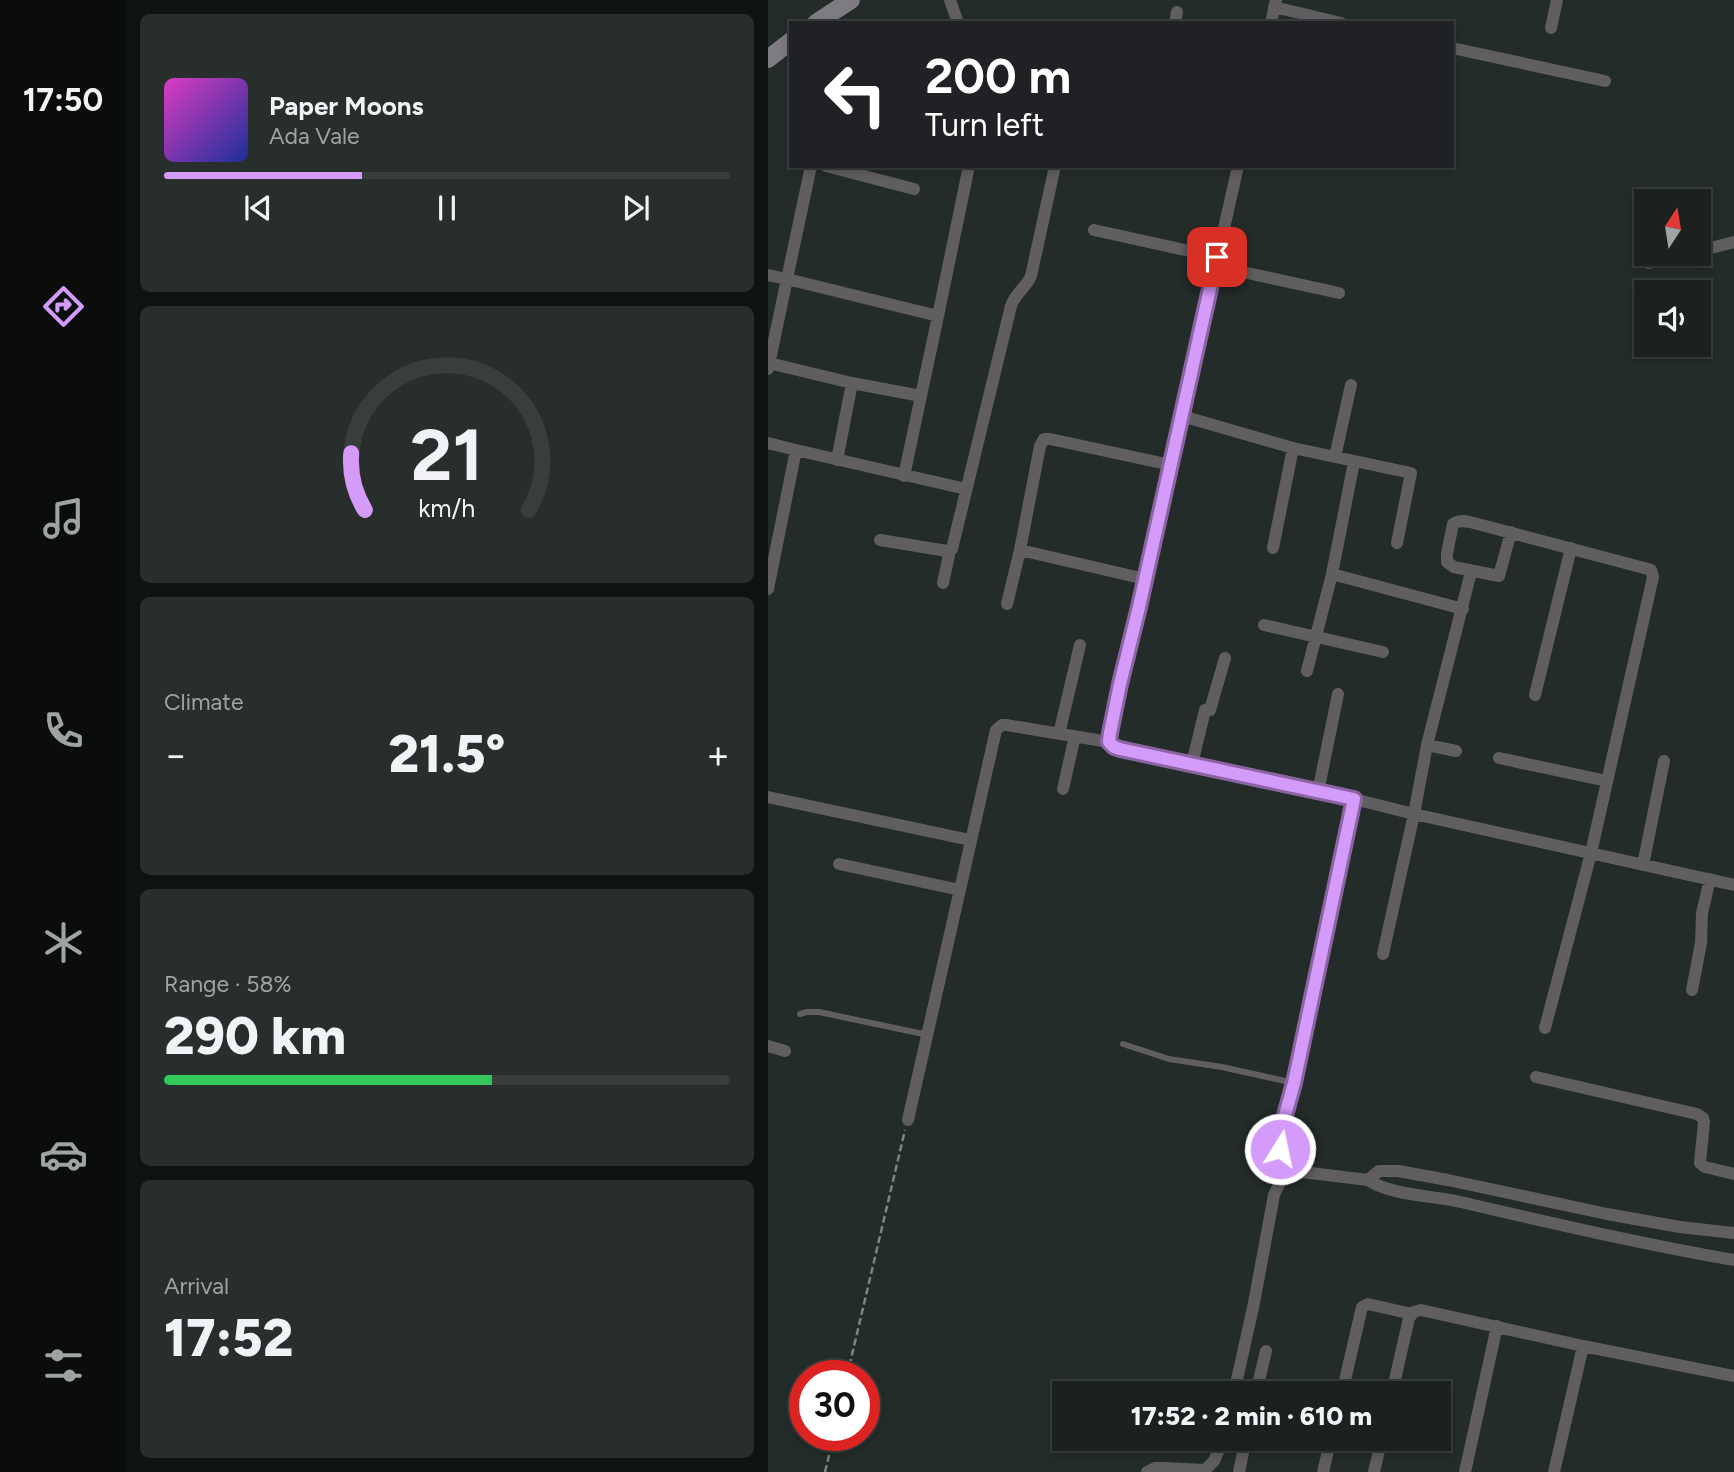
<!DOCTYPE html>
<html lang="en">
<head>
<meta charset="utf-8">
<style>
  body { margin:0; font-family:Figtree,sans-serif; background:#272e2b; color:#f1f3f6; height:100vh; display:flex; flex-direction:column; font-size:26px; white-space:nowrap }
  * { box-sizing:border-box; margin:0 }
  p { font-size:23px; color:#9fa3a4 }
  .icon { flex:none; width:38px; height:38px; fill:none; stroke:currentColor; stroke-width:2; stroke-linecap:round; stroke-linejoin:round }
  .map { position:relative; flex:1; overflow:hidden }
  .side { display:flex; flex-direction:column; gap:14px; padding:14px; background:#0e1210; width:642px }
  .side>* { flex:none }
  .top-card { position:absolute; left:21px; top:21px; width:665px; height:147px; border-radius:0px; box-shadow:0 4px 10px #0003,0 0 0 2px #383e3c; background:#202124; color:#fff; overflow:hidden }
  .needle { width:46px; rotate:12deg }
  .controls { position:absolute; left:866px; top:189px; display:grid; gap:14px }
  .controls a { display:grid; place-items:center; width:77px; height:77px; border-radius:0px; background:#1a211e; box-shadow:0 4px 10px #0003,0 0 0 2px #383e3c; font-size:35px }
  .speed { position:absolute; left:21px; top:1360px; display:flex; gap:14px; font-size:35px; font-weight:700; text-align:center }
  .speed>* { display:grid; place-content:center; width:91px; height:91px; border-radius:50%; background:#1a211e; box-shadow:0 4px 10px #0003,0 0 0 2px #383e3c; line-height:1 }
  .speed .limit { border:10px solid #d22; background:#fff; color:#111 }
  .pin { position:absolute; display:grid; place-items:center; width:60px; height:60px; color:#fff; margin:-30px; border-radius:14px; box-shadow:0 4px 10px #0006 }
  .me { position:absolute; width:77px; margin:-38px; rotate:10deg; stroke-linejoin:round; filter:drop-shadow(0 0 5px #0008) }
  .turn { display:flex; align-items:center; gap:24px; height:147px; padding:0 21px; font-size:32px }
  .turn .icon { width:91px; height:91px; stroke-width:2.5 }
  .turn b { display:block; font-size:49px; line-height:60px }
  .big { font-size:52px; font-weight:800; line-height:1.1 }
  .side .widget { flex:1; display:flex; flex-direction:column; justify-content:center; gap:10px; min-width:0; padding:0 24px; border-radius:10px; background:#272e2b }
  .side .dial { align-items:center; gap:0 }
  .dial svg { height:182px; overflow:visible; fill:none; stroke:#383e3c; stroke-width:7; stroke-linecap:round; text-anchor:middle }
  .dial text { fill:#f1f3f6; stroke:none }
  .song { display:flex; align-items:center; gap:21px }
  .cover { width:84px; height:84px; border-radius:10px; background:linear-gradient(135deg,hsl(310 70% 55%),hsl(230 70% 35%)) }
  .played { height:7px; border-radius:4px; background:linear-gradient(90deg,#d59bfa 35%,#383e3c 35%) }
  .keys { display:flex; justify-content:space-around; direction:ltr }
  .heat { display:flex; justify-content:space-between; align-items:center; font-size:38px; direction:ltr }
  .charge { height:10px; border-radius:5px; background:linear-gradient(90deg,#34c759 58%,#383e3c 0) }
  .trip { position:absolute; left:284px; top:1381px; width:399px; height:70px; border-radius:0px; background:#1a211e; box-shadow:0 4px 10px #0003,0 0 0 2px #383e3c; font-weight:800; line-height:70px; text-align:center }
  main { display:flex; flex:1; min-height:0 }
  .menu { display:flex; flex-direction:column; width:126px; justify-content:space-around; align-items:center; background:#0a0d0c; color:#9fa3a4 }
  .menu .icon { width:49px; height:49px }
  .menu .active { color:#d59bfa }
  .menu b { font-size:32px; color:#f1f3f6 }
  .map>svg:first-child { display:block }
</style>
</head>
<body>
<main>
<nav class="menu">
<b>17:50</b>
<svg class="icon active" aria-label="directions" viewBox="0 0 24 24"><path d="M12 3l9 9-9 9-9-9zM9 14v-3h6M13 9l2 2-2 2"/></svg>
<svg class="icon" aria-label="music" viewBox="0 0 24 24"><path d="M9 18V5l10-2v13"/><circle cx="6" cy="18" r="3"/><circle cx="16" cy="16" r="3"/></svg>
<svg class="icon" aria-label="phone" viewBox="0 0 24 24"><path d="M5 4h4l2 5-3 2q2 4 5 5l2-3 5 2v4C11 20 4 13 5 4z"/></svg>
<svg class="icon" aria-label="climate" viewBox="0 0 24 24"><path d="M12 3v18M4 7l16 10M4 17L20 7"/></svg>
<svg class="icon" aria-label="car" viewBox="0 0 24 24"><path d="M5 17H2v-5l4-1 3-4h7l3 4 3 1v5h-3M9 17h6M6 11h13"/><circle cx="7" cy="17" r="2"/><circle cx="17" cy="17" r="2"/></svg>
<svg class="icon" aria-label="filters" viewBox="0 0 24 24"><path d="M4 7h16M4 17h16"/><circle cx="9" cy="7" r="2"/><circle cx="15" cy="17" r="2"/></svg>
</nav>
<section class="side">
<div class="widget">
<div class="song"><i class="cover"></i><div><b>Paper Moons</b><p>Ada Vale</p></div></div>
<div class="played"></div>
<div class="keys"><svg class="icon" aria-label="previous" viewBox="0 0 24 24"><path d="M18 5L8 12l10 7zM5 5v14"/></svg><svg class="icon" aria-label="pause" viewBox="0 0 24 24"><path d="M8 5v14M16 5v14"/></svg><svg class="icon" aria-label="next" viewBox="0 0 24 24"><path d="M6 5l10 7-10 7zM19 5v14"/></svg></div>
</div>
<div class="widget dial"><svg viewBox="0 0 100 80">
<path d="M14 69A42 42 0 1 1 86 69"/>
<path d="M14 69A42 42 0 0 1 8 44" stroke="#d59bfa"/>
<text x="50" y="56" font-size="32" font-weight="700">21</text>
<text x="50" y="72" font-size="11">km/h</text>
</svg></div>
<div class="widget"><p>Climate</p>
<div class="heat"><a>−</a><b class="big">21.5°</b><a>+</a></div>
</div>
<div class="widget"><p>Range · 58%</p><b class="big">290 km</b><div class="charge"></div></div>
<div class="widget"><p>Arrival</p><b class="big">17:52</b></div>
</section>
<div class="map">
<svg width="966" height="1472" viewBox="0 0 966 1472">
  <rect width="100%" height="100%" fill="#232c28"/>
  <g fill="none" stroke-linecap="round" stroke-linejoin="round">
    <path stroke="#7d8481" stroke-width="2.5" stroke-dasharray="7 3.5" stroke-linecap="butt" d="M79,1376L137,1130
      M57,1472L66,1435"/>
    <path stroke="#605e61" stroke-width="6" d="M32,1014L39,1012H51L160,1035
      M355,1044L401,1059L454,1067L526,1083"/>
    <path stroke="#605e61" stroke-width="12" d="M182,0L190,23
      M506,7L573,23
      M407,23L409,12
      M503,23L508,0
      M783,28L789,0
      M684,48L837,81
      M58,166L146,189
      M470,166L371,607L352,684L342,733L341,742L347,747L352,749L586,799L646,814L966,885
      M326,230L449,257
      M931,251L966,242
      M881,263L918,254
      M447,266L571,293
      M0,275L19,279L43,166
      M1,363L84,383L69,460
      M0,369L19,279L170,316L201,166
      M84,383L153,396
      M414,416L525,448L643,473L629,543
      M0,443L28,450L0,589
      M28,450L198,489
      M567,457L583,385
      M136,476L170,316
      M743,532L731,576L686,567L679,562V553L685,524C690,520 696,521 702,522L880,569L883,570L885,577L823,853L777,1028
      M112,540L179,551L184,549L243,306C247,293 258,288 263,276L287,166
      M505,548L525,448
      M252,550L377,579
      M564,574L695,609
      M175,583L182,550
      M239,604L252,550L272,446L276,439H282L403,465
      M496,625L615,652
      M539,671L564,574L586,462
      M767,695L803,548
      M291,734L312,645
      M659,745L688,751
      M731,758L839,781
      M424,764L437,710H442L457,658
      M295,789L307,736
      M550,792L570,694
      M0,797L202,840
      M71,864L192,890
      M875,865L896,761
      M615,954L646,814L659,745L703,572
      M924,990L933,943L934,913L942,879
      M0,1046L17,1051
      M768,1077L929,1114L935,1118L936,1122L932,1163L937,1167L966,1174
      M140,1120L228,730L234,725H238L341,742
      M516,1174L511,1149L513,1134L526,1083L586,799
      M600,1180L611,1171H630L680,1180L839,1214L912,1227L966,1233
      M466,1393L486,1303L506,1195L516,1174L526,1171L600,1180C620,1194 663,1196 688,1201C780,1222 872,1244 966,1260
      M488,1393L498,1351
      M574,1393L594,1307L600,1304L644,1314
      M624,1393L641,1318L646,1312L653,1310L815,1346L966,1376
      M379,1472L387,1468H394L437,1470L446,1461L456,1438
      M471,1472L478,1438
      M555,1472L563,1438
      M606,1472L614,1438
      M697,1472L729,1326
      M786,1472L815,1346"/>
    <path stroke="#7e7b81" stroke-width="18" d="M48,23L83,0
      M0,59L23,41"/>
  </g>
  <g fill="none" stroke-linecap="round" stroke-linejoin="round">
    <g stroke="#8a65a2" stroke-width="18">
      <path id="route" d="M449,257L371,607L352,684L342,733L341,742L346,747L352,749L586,799L526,1083L516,1119L512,1149"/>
    </g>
    <use href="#route" stroke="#d59bfa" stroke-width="12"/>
  </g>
</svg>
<div class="controls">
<a><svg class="needle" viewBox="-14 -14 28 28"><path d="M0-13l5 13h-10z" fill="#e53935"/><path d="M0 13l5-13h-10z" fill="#9fa3a4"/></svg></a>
<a><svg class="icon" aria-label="sound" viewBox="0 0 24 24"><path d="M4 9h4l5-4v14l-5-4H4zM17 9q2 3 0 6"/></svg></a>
</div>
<div class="speed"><div class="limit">30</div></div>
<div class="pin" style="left:449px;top:257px;background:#d93025"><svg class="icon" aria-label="arrive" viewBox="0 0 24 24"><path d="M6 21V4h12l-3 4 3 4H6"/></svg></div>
<svg class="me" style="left:512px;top:1149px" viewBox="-20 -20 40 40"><circle r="17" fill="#d59bfa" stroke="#fff" stroke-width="3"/><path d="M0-11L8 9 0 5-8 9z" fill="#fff"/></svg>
<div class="trip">17:52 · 2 min · 610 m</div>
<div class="top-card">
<div class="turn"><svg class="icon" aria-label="left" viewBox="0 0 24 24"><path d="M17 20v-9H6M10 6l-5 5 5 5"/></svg><div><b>200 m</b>Turn left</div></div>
</div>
</div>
</main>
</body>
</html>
